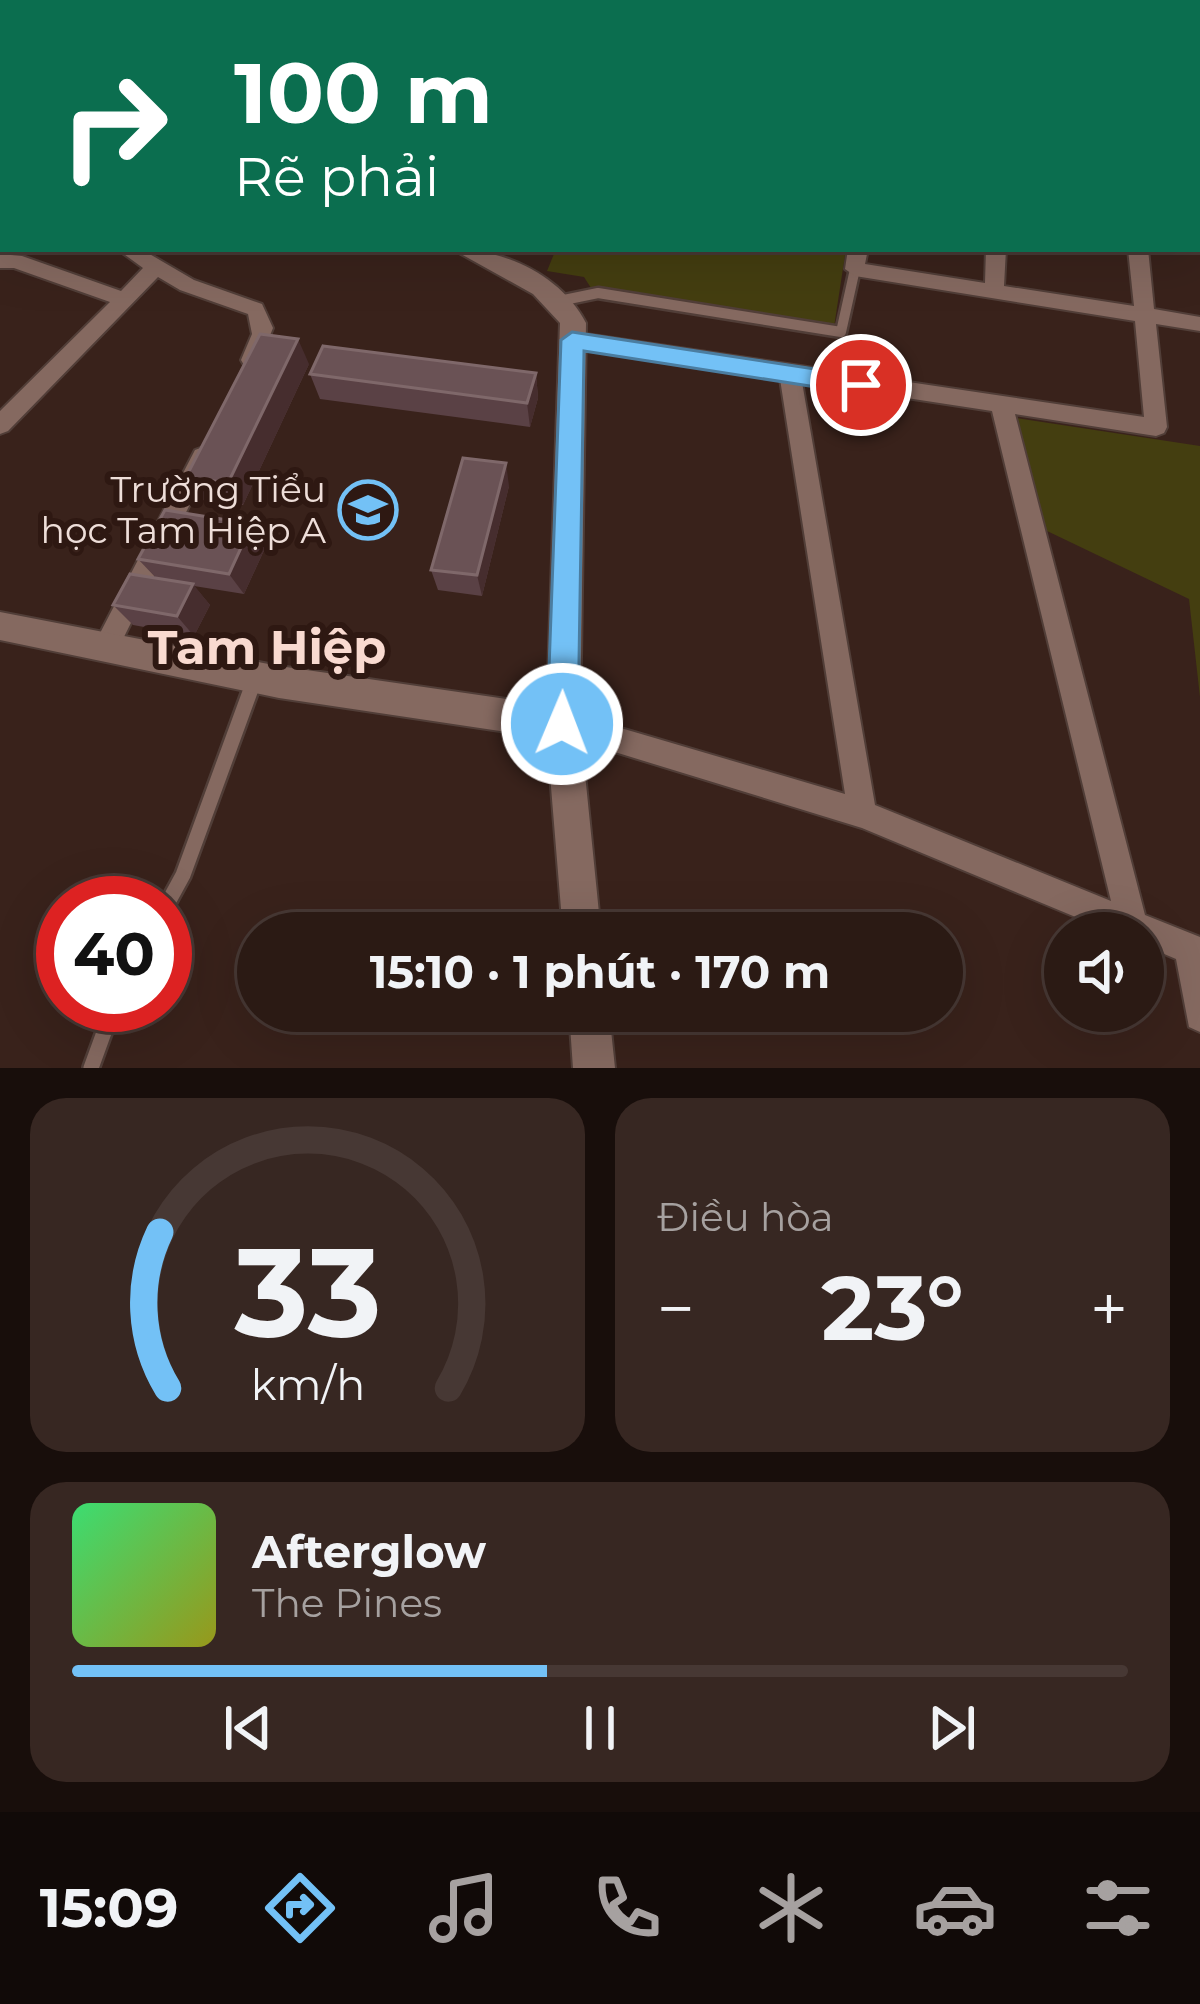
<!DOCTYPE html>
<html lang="vi">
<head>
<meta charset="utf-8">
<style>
  body { margin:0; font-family:Montserrat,sans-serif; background:#372722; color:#f1f3f6; height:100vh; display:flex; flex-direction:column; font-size:45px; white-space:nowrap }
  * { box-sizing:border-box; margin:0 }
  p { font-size:39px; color:#a6a1a0 }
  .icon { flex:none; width:66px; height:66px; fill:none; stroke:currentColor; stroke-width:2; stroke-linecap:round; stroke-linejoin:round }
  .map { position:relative; height:1068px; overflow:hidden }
  .drawer { display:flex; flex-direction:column; gap:30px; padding:30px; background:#180e0b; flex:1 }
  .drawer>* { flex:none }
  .guide { position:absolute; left:0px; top:0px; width:1200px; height:252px; box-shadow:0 12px 48px #0002,0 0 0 3px #473834; background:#0b6e4f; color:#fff; overflow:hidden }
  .controls { position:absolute; left:1044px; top:912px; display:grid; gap:24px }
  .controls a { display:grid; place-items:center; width:120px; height:120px; border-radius:50%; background:#2b1a14; box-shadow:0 12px 48px #0002,0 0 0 3px #473834; font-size:60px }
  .speed { position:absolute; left:36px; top:876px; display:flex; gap:24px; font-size:60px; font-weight:700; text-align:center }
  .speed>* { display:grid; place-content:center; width:156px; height:156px; border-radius:50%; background:#2b1a14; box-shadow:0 12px 48px #0002,0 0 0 3px #473834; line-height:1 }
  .speed .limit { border:18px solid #d22; background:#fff; color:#111 }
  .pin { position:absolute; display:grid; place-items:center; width:102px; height:102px; color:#fff; margin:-51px; border:6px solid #fff; border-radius:50%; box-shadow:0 3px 12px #0007 }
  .me { position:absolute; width:132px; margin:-66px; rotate:1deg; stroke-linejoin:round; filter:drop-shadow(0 0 9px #0008) }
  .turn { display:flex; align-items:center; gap:42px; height:252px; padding:0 36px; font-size:54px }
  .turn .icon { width:156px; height:156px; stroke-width:2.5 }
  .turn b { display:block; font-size:84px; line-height:102px }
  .big { font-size:90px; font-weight:700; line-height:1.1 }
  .drawer .widget { flex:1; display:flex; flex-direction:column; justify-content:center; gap:18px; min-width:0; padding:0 42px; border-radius:36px; background:#372722 }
  .drawer .dial { align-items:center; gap:0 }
  .dial svg { height:312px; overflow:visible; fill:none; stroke:#473834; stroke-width:7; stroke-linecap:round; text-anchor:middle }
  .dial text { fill:#f1f3f6; stroke:none }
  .song { display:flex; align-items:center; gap:36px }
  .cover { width:144px; height:144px; border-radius:18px; background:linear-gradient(135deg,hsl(140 70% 55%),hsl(60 70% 35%)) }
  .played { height:12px; border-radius:6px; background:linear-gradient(90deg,#73c1f6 45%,#473834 45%) }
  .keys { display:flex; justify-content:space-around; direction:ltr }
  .heat { display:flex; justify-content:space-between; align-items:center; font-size:66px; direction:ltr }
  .drawer .tiles { flex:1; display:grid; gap:30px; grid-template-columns:1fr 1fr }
  .widget:last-child { grid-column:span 2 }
  .trip { position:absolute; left:237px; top:912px; width:726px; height:120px; border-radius:60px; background:#2b1a14; box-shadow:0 12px 48px #0002,0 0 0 3px #473834; font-weight:700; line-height:120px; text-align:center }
  .tab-bar { display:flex; height:192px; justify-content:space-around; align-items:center; background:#110a08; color:#a6a1a0 }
  .tab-bar .icon { width:84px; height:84px }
  .tab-bar .on { color:#73c1f6 }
  .tab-bar b { font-size:54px; color:#f1f3f6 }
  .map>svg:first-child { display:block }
</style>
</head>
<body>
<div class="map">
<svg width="1200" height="1068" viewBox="0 0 1200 1068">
  <rect width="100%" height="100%" fill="#39221b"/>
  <path fill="#443e10" d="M556,249H846L834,327L591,288L584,277L547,271Z
    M1016,418L1200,446V697L1189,599L1045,530Z"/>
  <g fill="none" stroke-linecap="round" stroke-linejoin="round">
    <g stroke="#513e38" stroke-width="15">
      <path id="lane-far1" d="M559,301L598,293L841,332L855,269"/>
    </g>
    <g stroke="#513e38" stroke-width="20">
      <path id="lane" d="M165,908L183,875L254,681
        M91,1068L114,1005"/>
    </g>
    <g stroke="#513e38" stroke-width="4">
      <path id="street" d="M764,0H791L793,3H766Z
        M1197,58H1200V68H1197Z
        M0,145H3V157H0Z
        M1197,182H1200V194H1197Z
        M1197,222H1200V234H1197Z
        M117,249H141L194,280L262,304L273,328L258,365H244L241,360L252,334L248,314L180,290L158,277L8,431L0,434V411L110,302L14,268H0V254L22,256L121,291L143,268Z
        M848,249H868L865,264L985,283L986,249H1006L1004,286L1134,306L1128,249H1148L1154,309L1200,317V331L1156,324L1167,427L1164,433L1156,436L1015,414L1145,915L1200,937V1032L1189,1027L1176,959L1143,945V933H1114L862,828L553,733L549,724L553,715L563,711L845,794L780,379L572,348L565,345L562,340L565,335L572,332L1144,417L1135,321L855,276L845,269ZM802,382L992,411L1111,901L875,805Z
        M203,447L214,456L115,655L106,659L97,655L93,647L97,639L195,450Z"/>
    </g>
    <g stroke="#513e38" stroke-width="4">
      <path id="secondary" d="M64,0H84L86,3H66Z
        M452,249C504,249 561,275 586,323L580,724L601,933H563L547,738L279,698L0,640V612L279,666L547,705L560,323L533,294Z
        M569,1011H609L615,1068H573Z"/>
    </g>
    <use href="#lane-far1" stroke="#856960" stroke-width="10"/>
    <use href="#lane" stroke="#856960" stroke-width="15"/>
    <use href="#street" fill="#856960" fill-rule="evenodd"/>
    <use href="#secondary" fill="#856960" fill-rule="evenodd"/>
  </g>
  <path fill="#5a4145" d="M309,364L243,505L202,500L186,477Z
    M536,373L538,398L530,427L320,399L310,374Z
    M509,486L482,596L438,590L431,570Z
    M266,546L244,594L194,586L210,605L194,636L133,625L113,605L156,578L138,559Z"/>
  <path fill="#462d2e" d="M298,339L309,364L243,505L228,483Z
    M536,373L538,398L530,427L527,403Z
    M506,463L509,486L482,596L477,575Z
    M252,524L266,546L244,594L229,574Z
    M193,584L210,605L194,636L177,616Z"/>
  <path fill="#6a5255" stroke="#7f686a" stroke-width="3" d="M260,334L298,339L228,483L186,477Z
    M323,346L536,373L527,403L310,374Z
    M463,458L506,463L477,575L431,570Z
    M165,510L252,524L229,574L138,559Z
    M130,574L193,584L177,616L113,605Z"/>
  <path fill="#73c1f6" stroke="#4b7da0" stroke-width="3" d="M572,332L861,376L873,385L861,394L584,351L578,724L573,735L562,739L552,735L547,724L561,340Z"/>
  <defs>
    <g id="school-ring" transform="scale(3)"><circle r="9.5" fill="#2e1812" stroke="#73c1f6" stroke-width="1.5"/><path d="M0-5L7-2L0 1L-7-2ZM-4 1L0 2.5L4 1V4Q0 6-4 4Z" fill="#73c1f6"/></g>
  </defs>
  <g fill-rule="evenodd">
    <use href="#school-ring" x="368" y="510"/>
  </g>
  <g text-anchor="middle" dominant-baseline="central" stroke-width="12" stroke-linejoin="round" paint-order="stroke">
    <g font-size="36" fill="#eeded9" stroke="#2e1812" text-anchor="end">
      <text x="326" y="489">Trường Tiểu<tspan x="326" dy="41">học Tam Hiệp A</tspan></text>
    </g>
    <g font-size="48" font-weight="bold" fill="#f9dad0" stroke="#2e1812">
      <text x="267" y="647">Tam Hiệp</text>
    </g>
  </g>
</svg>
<div class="controls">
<a><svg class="icon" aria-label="sound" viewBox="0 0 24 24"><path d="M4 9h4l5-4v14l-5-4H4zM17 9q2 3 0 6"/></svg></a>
</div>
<div class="speed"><div class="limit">40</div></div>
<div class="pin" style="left:861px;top:385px;background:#d93025"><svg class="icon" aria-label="arrive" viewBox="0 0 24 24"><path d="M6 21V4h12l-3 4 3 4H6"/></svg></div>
<svg class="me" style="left:562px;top:724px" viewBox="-20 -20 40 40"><circle r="17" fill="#73c1f6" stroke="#fff" stroke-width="3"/><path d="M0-11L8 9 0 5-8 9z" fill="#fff"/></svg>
<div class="trip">15:10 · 1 phút · 170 m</div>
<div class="guide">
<div class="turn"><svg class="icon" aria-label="right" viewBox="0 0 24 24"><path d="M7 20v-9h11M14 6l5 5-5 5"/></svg><div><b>100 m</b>Rẽ phải</div></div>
</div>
</div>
<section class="drawer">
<div class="tiles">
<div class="widget dial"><svg viewBox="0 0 100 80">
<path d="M14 69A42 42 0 1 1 86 69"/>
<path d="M14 69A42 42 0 0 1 12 29" stroke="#73c1f6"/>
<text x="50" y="56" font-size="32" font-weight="700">33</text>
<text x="50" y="72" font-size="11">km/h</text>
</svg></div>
<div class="widget"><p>Điều hòa</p>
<div class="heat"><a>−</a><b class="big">23°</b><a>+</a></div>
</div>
<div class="widget">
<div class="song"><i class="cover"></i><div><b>Afterglow</b><p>The Pines</p></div></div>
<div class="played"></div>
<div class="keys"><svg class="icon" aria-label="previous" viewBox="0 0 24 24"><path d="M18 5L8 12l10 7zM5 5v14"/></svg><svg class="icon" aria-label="pause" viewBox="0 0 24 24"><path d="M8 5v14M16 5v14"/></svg><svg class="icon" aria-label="next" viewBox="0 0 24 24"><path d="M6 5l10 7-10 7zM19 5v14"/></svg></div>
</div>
</div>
</section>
<nav class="tab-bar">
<b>15:09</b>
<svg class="icon on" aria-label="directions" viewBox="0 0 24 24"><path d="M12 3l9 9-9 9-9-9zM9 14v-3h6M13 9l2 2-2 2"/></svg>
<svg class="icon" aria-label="music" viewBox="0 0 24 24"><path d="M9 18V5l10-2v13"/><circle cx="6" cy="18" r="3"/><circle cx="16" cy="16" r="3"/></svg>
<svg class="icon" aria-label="phone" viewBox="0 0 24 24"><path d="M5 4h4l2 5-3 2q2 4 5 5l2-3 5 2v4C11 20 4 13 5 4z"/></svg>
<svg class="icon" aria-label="climate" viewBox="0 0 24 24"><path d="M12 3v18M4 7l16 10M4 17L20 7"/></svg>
<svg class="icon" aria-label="car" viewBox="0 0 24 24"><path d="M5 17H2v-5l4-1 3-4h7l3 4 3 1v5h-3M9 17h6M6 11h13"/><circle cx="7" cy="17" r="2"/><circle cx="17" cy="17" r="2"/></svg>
<svg class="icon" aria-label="filters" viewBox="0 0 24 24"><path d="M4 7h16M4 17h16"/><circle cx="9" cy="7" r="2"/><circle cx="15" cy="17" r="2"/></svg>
</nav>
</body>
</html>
